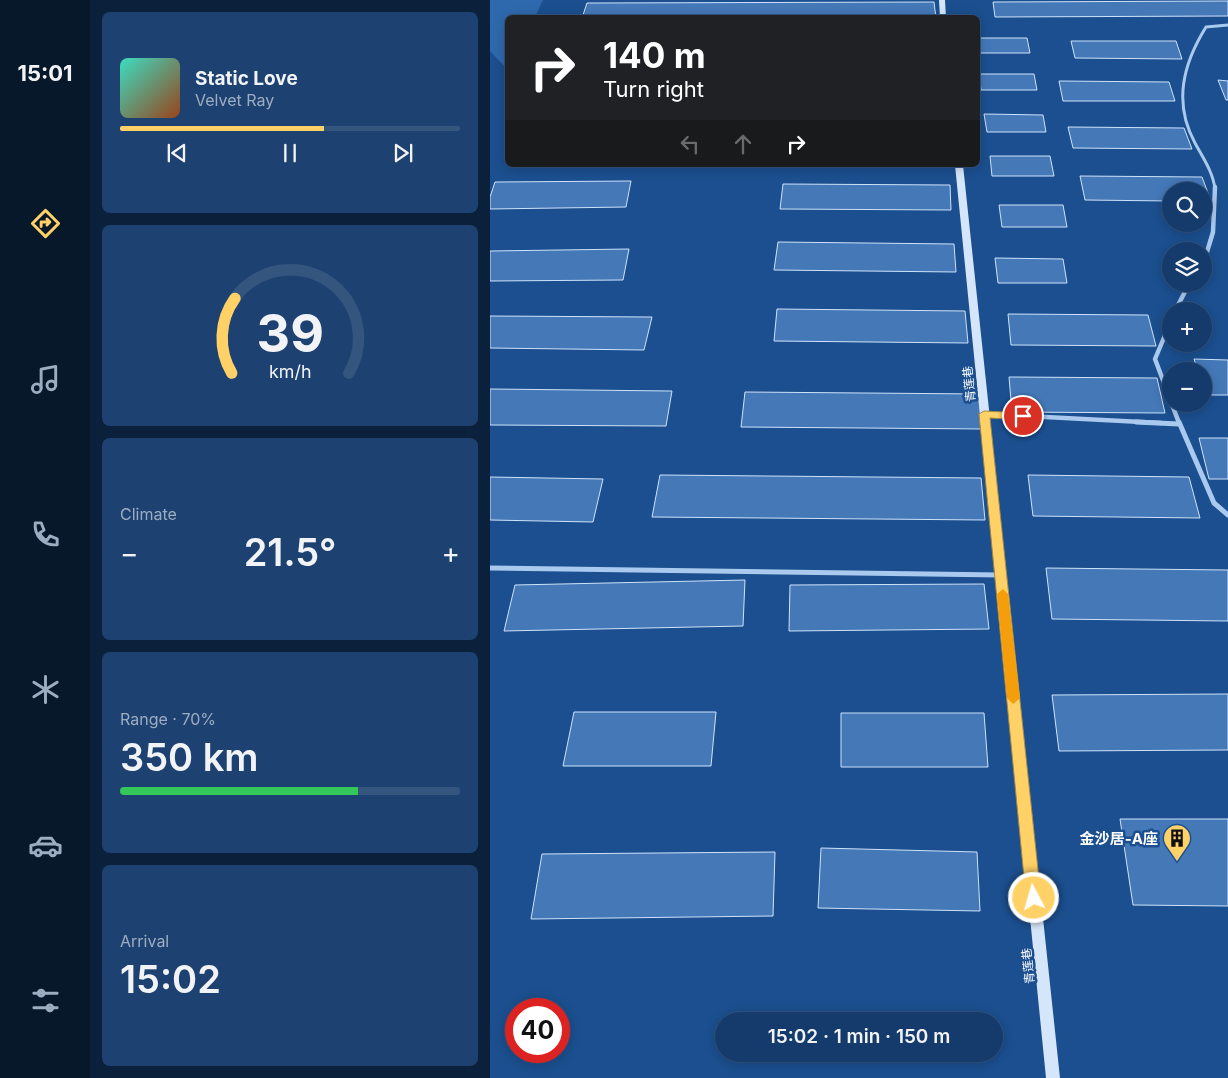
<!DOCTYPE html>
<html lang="en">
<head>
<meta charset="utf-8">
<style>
  body { margin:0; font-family:Inter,"Noto Sans SC",sans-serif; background:#1d4271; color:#f1f3f6; height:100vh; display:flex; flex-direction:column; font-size:19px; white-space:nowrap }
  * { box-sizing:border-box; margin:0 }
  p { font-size:16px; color:#9dadc1 }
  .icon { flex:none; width:28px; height:28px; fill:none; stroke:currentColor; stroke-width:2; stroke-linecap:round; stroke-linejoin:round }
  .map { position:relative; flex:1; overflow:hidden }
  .details { display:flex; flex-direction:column; gap:12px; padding:12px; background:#0b203b; width:400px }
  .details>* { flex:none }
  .banner { position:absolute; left:15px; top:15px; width:475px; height:152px; border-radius:8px; box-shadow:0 2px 12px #0003,0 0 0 1px #33557e; background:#202124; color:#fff; overflow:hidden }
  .tools { position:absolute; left:672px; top:182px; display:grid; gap:10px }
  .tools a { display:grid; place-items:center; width:50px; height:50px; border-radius:50%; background:#143b6b; box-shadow:0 2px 12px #0003,0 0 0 1px #33557e; font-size:25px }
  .speed { position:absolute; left:15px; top:998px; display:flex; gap:10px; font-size:25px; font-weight:700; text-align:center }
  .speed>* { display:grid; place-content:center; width:65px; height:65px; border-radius:50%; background:#143b6b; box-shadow:0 2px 12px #0003,0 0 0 1px #33557e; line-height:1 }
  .speed .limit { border:8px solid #d22; background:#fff; color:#111 }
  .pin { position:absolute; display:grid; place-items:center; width:42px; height:42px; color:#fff; margin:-21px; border:2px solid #fff; border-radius:50%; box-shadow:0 1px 5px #0007 }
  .me { position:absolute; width:55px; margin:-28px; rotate:354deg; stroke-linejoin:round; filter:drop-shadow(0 0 4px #0008) }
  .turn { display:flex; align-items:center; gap:18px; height:105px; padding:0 15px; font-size:22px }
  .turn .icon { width:65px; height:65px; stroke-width:2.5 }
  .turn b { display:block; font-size:35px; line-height:42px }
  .lanes { display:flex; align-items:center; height:48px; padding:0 15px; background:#0003; justify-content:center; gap:25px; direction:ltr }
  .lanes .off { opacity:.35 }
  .big { font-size:38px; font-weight:600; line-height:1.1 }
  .details .card { flex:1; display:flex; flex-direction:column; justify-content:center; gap:8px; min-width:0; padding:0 18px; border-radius:8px; background:#1d4271 }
  .details .dial { align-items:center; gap:0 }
  .dial svg { height:130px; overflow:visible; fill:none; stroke:#33557e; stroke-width:7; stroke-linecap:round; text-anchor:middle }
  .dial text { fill:#f1f3f6; stroke:none }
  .song { display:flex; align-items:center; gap:15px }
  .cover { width:60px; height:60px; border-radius:8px; background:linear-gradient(135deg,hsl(170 70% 55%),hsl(20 70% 35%)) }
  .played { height:5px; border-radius:2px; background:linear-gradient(90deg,#ffd166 60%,#33557e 60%) }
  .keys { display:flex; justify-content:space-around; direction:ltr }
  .heat { display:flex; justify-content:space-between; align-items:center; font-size:28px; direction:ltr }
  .charge { height:8px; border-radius:4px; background:linear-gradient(90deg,#34c759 70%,#33557e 0) }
  .trip { position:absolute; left:225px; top:1012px; width:288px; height:50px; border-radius:25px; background:#143b6b; box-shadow:0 2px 12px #0003,0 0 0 1px #33557e; font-weight:600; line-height:50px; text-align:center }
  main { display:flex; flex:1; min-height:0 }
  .tab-bar { display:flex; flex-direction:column; width:90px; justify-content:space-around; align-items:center; background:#08182b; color:#9dadc1 }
  .tab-bar .icon { width:35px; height:35px }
  .tab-bar .active { color:#ffd166 }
  .tab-bar b { font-size:22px; color:#f1f3f6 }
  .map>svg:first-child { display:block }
</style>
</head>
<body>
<main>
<nav class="tab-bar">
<b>15:01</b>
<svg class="icon active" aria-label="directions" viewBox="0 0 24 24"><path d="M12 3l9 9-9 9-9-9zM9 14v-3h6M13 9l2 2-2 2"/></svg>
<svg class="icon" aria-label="music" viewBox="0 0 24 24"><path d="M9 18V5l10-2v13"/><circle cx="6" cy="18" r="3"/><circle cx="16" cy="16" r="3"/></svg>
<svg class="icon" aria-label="phone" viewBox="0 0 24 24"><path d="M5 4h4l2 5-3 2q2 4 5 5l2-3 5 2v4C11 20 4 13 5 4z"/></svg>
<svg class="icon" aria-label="climate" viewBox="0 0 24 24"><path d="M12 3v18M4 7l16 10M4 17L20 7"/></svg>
<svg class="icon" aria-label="car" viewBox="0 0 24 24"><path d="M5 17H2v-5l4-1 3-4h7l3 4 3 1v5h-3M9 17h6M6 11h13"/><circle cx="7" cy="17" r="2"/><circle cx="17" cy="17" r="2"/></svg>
<svg class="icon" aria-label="filters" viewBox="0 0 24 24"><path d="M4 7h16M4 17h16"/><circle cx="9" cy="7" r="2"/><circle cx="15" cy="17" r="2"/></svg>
</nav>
<section class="details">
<div class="card">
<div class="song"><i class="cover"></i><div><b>Static Love</b><p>Velvet Ray</p></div></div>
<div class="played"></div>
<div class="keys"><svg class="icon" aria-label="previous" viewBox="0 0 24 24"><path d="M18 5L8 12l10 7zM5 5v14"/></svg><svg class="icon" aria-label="pause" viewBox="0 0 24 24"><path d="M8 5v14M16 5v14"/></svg><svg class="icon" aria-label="next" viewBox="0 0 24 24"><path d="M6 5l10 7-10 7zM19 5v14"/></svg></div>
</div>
<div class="card dial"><svg viewBox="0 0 100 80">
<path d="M14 69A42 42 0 1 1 86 69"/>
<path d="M14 69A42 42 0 0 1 16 23" stroke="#ffd166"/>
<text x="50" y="56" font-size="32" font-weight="700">39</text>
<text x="50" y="72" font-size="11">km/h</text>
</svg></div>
<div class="card"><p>Climate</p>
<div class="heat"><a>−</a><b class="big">21.5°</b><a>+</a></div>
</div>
<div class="card"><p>Range · 70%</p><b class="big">350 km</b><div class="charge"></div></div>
<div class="card"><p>Arrival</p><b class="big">15:02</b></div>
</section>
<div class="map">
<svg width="738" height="1078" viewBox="0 0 738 1078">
  <rect width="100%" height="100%" fill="#1b4f8f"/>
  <path fill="#2e69ad" d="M0,0H53L45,17L18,18L17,69L0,51Z"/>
  <path fill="#4478b7" stroke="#cfe3fa" d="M738,1V16L505,17L503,2Z
    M444,2L446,18H92L97,3Z
    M488,38H537L540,53H488Z
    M581,41H686L692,59L585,58Z
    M489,74H544L547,90H491Z
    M728,80L738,81V100H736Z
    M569,81L679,82L685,101H573Z
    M494,114L553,115L556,132H497Z
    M578,127L694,128L702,149L583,148Z
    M500,156H560L564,176H502Z
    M590,176L712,177L721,201H714V191H681V201L595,200Z
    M141,181L136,207L0,209V197L5,182Z
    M293,184L460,185L461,210L290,209Z
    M509,205H573L577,227H512Z
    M288,242L464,244L466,272L284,270Z
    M139,249L133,280L0,281V251Z
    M505,258L573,259L577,283H508Z
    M287,309L475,311L478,343L284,341Z
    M518,314L658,315L666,346L521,345Z
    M0,316L162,317L154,350L0,348Z
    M704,359L738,360V395H714V371H708Z
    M519,377L667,378L675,413L522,412Z
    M0,389L182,391L176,426L0,425Z
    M255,392L492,394L495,429L251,427Z
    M709,438H738V479H719Z
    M170,475L491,478L495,520L162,517Z
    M538,475L699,477L710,518L543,516Z
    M0,477L113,479L103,522L0,520Z
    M556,568L738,570V621L562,619Z
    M255,580L253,626L14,631L25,585Z
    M494,584L499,629L299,631L300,585Z
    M738,694V750L569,751L562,695Z
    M84,712H226L221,766H73Z
    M351,713H494L498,767H351Z
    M630,819H738V906L643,905Z
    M331,848L487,852L490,911L328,908Z
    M285,852L283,916L41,919L52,854Z"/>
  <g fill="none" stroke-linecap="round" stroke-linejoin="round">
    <path stroke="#a9c9ee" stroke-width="3" d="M725,189C723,172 713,158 705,143C683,103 693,64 716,27L738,25"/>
    <path stroke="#a9c9ee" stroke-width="4.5" d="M714,262L723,232L725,187
      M685,311L699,284
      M681,321L665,359L689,423
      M495,414L671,423"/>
    <path stroke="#a9c9ee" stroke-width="5" d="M646,422L689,424
      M689,422L724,503L738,515
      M0,568L511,575"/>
    <path fill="#d6e6fa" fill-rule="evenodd" d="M449,0H455L456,18H450Z
      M465,165H473L570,1078H556Z"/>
  </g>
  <path fill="#ffd166" stroke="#a68842" d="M494,411L533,413L538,416L533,420L500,418L551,898L549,902L544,904L539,902L536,898L489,414Z"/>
  <path fill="#f59e0b" d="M513,589L518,594L530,698L523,704L517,698L507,594Z"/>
  <defs>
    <g id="building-pin" transform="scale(1.4375)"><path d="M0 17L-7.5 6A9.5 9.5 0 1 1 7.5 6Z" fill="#ffd166" stroke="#1b4f8f"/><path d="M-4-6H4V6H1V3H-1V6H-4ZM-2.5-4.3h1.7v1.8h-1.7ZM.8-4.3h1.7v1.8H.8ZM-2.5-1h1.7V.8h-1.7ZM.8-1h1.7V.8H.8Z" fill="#111"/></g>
  </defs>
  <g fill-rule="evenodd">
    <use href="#building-pin" x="687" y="838"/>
  </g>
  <g text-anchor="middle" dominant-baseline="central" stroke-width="5" stroke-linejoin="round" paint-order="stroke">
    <g font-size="12" fill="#fff" stroke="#1b4f8f">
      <text transform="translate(479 384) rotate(-96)">青莲巷</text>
      <text transform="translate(538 966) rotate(-96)">青莲巷</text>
    </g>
    <g font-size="15" font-weight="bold" fill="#fff" stroke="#1b4f8f" text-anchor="end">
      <text x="668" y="838">金沙居-A座</text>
    </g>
  </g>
</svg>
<div class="tools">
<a><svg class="icon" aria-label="search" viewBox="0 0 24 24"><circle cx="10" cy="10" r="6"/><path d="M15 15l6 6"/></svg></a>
<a><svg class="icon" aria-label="layers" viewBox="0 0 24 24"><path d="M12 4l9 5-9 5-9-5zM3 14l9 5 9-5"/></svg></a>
<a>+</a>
<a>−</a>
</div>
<div class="speed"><div class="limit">40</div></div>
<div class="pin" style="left:533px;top:416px;background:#d93025"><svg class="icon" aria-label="arrive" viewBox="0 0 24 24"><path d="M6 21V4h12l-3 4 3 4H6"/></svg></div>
<svg class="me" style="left:544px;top:898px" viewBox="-20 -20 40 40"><circle r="17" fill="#ffd166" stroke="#fff" stroke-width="3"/><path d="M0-11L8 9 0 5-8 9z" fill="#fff"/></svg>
<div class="trip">15:02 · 1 min · 150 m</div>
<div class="banner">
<div class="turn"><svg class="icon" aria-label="right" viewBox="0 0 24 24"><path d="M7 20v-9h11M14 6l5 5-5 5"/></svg><div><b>140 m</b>Turn right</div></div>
<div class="lanes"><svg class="icon off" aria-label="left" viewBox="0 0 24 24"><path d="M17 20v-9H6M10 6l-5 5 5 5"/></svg><svg class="icon off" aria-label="ahead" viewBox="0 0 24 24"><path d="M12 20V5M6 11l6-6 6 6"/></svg><svg class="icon" aria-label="right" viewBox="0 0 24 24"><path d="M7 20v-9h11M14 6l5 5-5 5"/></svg></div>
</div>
</div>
</main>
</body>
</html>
